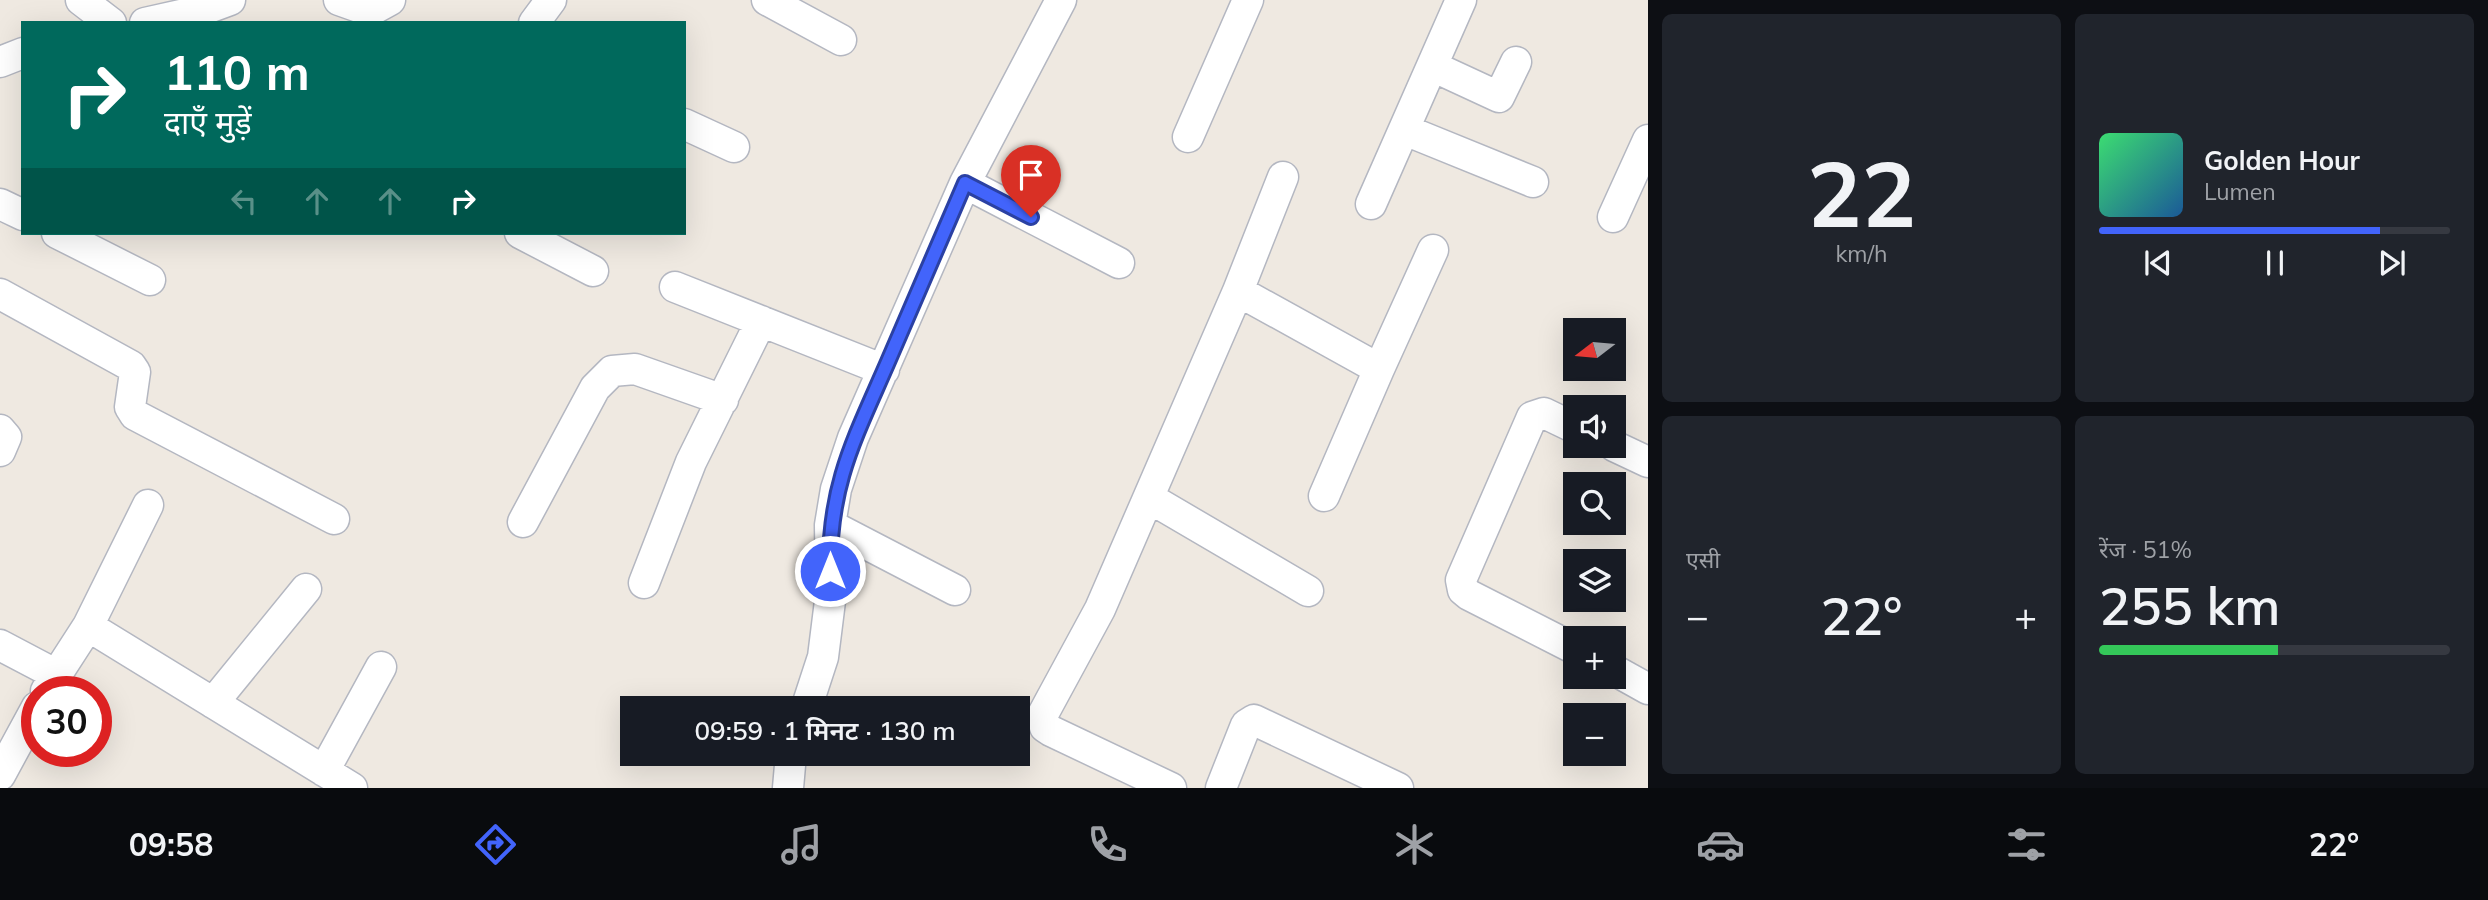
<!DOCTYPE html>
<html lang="hi">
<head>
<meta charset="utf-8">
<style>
  body { margin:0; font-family:Mulish,"Noto Sans Devanagari",sans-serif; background:#20242c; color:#f1f3f6; height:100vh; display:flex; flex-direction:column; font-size:26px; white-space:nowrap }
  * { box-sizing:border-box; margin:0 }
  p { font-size:23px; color:#9ea1a6 }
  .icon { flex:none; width:38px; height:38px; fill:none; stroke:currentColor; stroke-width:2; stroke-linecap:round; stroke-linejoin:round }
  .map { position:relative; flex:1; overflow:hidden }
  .drawer { display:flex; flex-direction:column; gap:14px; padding:14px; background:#0d0f14; width:840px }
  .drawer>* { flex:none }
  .top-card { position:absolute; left:21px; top:21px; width:665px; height:214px; border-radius:0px; box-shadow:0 7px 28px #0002; background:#00695c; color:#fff; overflow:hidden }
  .needle { width:46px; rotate:254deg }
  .buttons { position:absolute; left:1563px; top:318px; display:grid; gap:14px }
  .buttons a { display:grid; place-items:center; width:63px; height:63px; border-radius:0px; background:#171b24; box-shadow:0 7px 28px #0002; font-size:35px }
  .speed { position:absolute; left:21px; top:676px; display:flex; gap:14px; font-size:35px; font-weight:700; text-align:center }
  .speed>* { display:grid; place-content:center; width:91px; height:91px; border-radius:50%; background:#171b24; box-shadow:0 7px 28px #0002; line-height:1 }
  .speed .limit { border:10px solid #d22; background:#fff; color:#111 }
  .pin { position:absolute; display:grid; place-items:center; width:60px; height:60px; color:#fff; margin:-72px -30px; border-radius:50% 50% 50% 0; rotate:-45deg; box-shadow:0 0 7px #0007 }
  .pin .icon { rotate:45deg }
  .me { position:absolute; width:77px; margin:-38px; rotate:0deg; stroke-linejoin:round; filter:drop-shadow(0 0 5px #0008) }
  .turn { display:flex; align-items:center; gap:24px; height:147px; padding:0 28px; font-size:32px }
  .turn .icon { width:91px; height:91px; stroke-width:2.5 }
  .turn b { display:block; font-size:49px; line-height:60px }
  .lanes { display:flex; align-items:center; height:66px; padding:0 28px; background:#0003; justify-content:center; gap:35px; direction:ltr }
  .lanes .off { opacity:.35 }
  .big { font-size:52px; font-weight:600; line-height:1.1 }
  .drawer .tile { flex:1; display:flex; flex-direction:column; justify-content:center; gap:10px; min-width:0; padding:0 24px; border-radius:10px; background:#20242c }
  .drawer .dial { align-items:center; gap:0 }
  .dial b { font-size:91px; line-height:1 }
  .song { display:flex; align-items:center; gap:21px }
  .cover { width:84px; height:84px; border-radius:10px; background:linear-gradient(135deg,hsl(140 70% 55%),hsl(210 70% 35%)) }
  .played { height:7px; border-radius:4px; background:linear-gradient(90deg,#4264fb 80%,#363941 80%) }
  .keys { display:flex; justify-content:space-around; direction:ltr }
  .heat { display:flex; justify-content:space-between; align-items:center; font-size:38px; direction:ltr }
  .charge { height:10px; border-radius:5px; background:linear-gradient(90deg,#34c759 51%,#363941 0) }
  .drawer .tiles { flex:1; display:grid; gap:14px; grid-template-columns:repeat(2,1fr) }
  .trip { position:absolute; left:620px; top:696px; width:410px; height:70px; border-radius:0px; background:#171b24; box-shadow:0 7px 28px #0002; font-weight:600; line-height:70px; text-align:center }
  .menu { display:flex; height:112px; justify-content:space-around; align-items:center; background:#090b0e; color:#9ea1a6 }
  .menu .icon { width:49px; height:49px }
  .menu .current { color:#4264fb }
  .menu b { font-size:32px; color:#f1f3f6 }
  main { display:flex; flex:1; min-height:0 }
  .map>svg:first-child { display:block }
</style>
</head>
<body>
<main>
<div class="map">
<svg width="1648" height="788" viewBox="0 0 1648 788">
  <rect width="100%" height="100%" fill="#efe9e1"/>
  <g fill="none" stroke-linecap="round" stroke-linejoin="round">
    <g stroke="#b4b7c1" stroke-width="33">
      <path id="minor" d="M81,0L111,23
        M339,0L370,11L390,0
        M767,0L841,40
        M145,23L203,10L230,0
        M534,23L551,0
        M0,62L23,53
        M1432,66L1499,97L1516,62
        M684,124L734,147
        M1405,130L1533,182
        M1188,137L1248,0
        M965,183L1119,263
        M0,204L23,215
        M1371,204L1461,0
        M1613,217L1648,140
        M57,233L150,280
        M520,233L593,271
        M675,287L884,370
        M1238,291L1283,177
        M0,294L131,366L135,372L130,407L135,415L334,519
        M1575,428L1544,413L1532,417L1461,580L1463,590L1469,595L1575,649
        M0,430L6,437L0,451
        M1614,446L1648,462
        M1324,496L1379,369
        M1151,499L1308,591
        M523,522L595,388L612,371L635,369L723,400
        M830,525L955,590
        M644,583L691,462L761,321
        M88,626L352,788
        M0,645L55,674
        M1614,670L1648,689
        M46,691L88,626L148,505
        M213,703L306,589
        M806,709L823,657L831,593L830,525L836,489L853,438L965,183L1061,0
        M324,771L381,667
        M0,775L37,707
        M788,788L791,754
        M1171,788L1051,731L1045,727L1042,716L1100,609L1238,291L1379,369L1433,250
        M1221,788L1246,725L1254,720L1398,788"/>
    </g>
    <use href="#minor" stroke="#fff" stroke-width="30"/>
  </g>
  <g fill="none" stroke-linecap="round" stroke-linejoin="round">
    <g stroke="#2b41a3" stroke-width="18">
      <path id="route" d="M830,571C829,485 854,440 887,364C913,303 939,243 965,183L1031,217"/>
    </g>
    <use href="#route" stroke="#4264fb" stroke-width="12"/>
  </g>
</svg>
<div class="buttons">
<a><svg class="needle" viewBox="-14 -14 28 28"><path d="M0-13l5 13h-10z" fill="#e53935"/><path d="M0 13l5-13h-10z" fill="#9ea1a6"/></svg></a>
<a><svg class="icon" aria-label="sound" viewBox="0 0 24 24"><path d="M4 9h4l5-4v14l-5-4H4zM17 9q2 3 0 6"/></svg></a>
<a><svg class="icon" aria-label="search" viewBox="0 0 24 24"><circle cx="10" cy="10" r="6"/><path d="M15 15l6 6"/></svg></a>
<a><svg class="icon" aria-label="layers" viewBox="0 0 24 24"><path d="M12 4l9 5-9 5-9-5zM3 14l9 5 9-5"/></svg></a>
<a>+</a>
<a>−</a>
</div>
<div class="speed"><div class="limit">30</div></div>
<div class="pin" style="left:1031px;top:217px;background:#d93025"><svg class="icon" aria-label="arrive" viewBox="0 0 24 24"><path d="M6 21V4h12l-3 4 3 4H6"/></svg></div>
<svg class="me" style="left:830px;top:571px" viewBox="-20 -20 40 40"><circle r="17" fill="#4264fb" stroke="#fff" stroke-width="3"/><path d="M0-11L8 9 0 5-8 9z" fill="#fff"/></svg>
<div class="trip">09:59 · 1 मिनट · 130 m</div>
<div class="top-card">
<div class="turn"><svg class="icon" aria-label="right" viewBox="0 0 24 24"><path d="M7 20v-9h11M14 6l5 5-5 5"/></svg><div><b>110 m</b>दाएँ मुड़ें</div></div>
<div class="lanes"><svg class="icon off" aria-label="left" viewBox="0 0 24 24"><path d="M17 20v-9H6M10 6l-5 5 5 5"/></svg><svg class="icon off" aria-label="ahead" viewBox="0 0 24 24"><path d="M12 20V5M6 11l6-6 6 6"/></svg><svg class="icon off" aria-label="ahead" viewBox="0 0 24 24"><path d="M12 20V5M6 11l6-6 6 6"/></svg><svg class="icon" aria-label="right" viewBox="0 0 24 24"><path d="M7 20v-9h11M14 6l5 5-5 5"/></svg></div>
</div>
</div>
<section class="drawer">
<div class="tiles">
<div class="tile dial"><b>22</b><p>km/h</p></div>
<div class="tile">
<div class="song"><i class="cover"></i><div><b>Golden Hour</b><p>Lumen</p></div></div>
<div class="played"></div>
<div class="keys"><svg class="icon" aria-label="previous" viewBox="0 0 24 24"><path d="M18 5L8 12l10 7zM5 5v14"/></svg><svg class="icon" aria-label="pause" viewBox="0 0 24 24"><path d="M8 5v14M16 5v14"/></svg><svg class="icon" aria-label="next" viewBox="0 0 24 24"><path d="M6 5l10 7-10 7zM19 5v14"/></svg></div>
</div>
<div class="tile"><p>एसी</p>
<div class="heat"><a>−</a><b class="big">22°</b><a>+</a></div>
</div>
<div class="tile"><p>रेंज · 51%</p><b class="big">255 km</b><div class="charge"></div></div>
</div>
</section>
</main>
<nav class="menu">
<b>09:58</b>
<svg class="icon current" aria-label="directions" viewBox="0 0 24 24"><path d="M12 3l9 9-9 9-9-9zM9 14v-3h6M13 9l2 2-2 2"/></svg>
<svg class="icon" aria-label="music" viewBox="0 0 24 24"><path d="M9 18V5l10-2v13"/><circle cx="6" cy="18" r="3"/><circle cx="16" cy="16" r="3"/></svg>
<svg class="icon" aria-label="phone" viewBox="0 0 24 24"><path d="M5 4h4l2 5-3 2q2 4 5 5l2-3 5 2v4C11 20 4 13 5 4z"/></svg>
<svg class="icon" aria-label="climate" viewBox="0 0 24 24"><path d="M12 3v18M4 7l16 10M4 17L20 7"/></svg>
<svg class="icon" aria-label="car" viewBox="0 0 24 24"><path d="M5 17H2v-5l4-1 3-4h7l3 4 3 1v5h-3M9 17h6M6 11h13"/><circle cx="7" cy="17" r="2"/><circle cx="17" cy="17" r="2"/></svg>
<svg class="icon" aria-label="filters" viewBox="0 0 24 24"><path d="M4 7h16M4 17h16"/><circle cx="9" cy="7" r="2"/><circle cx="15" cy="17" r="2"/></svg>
<b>22°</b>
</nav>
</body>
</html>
